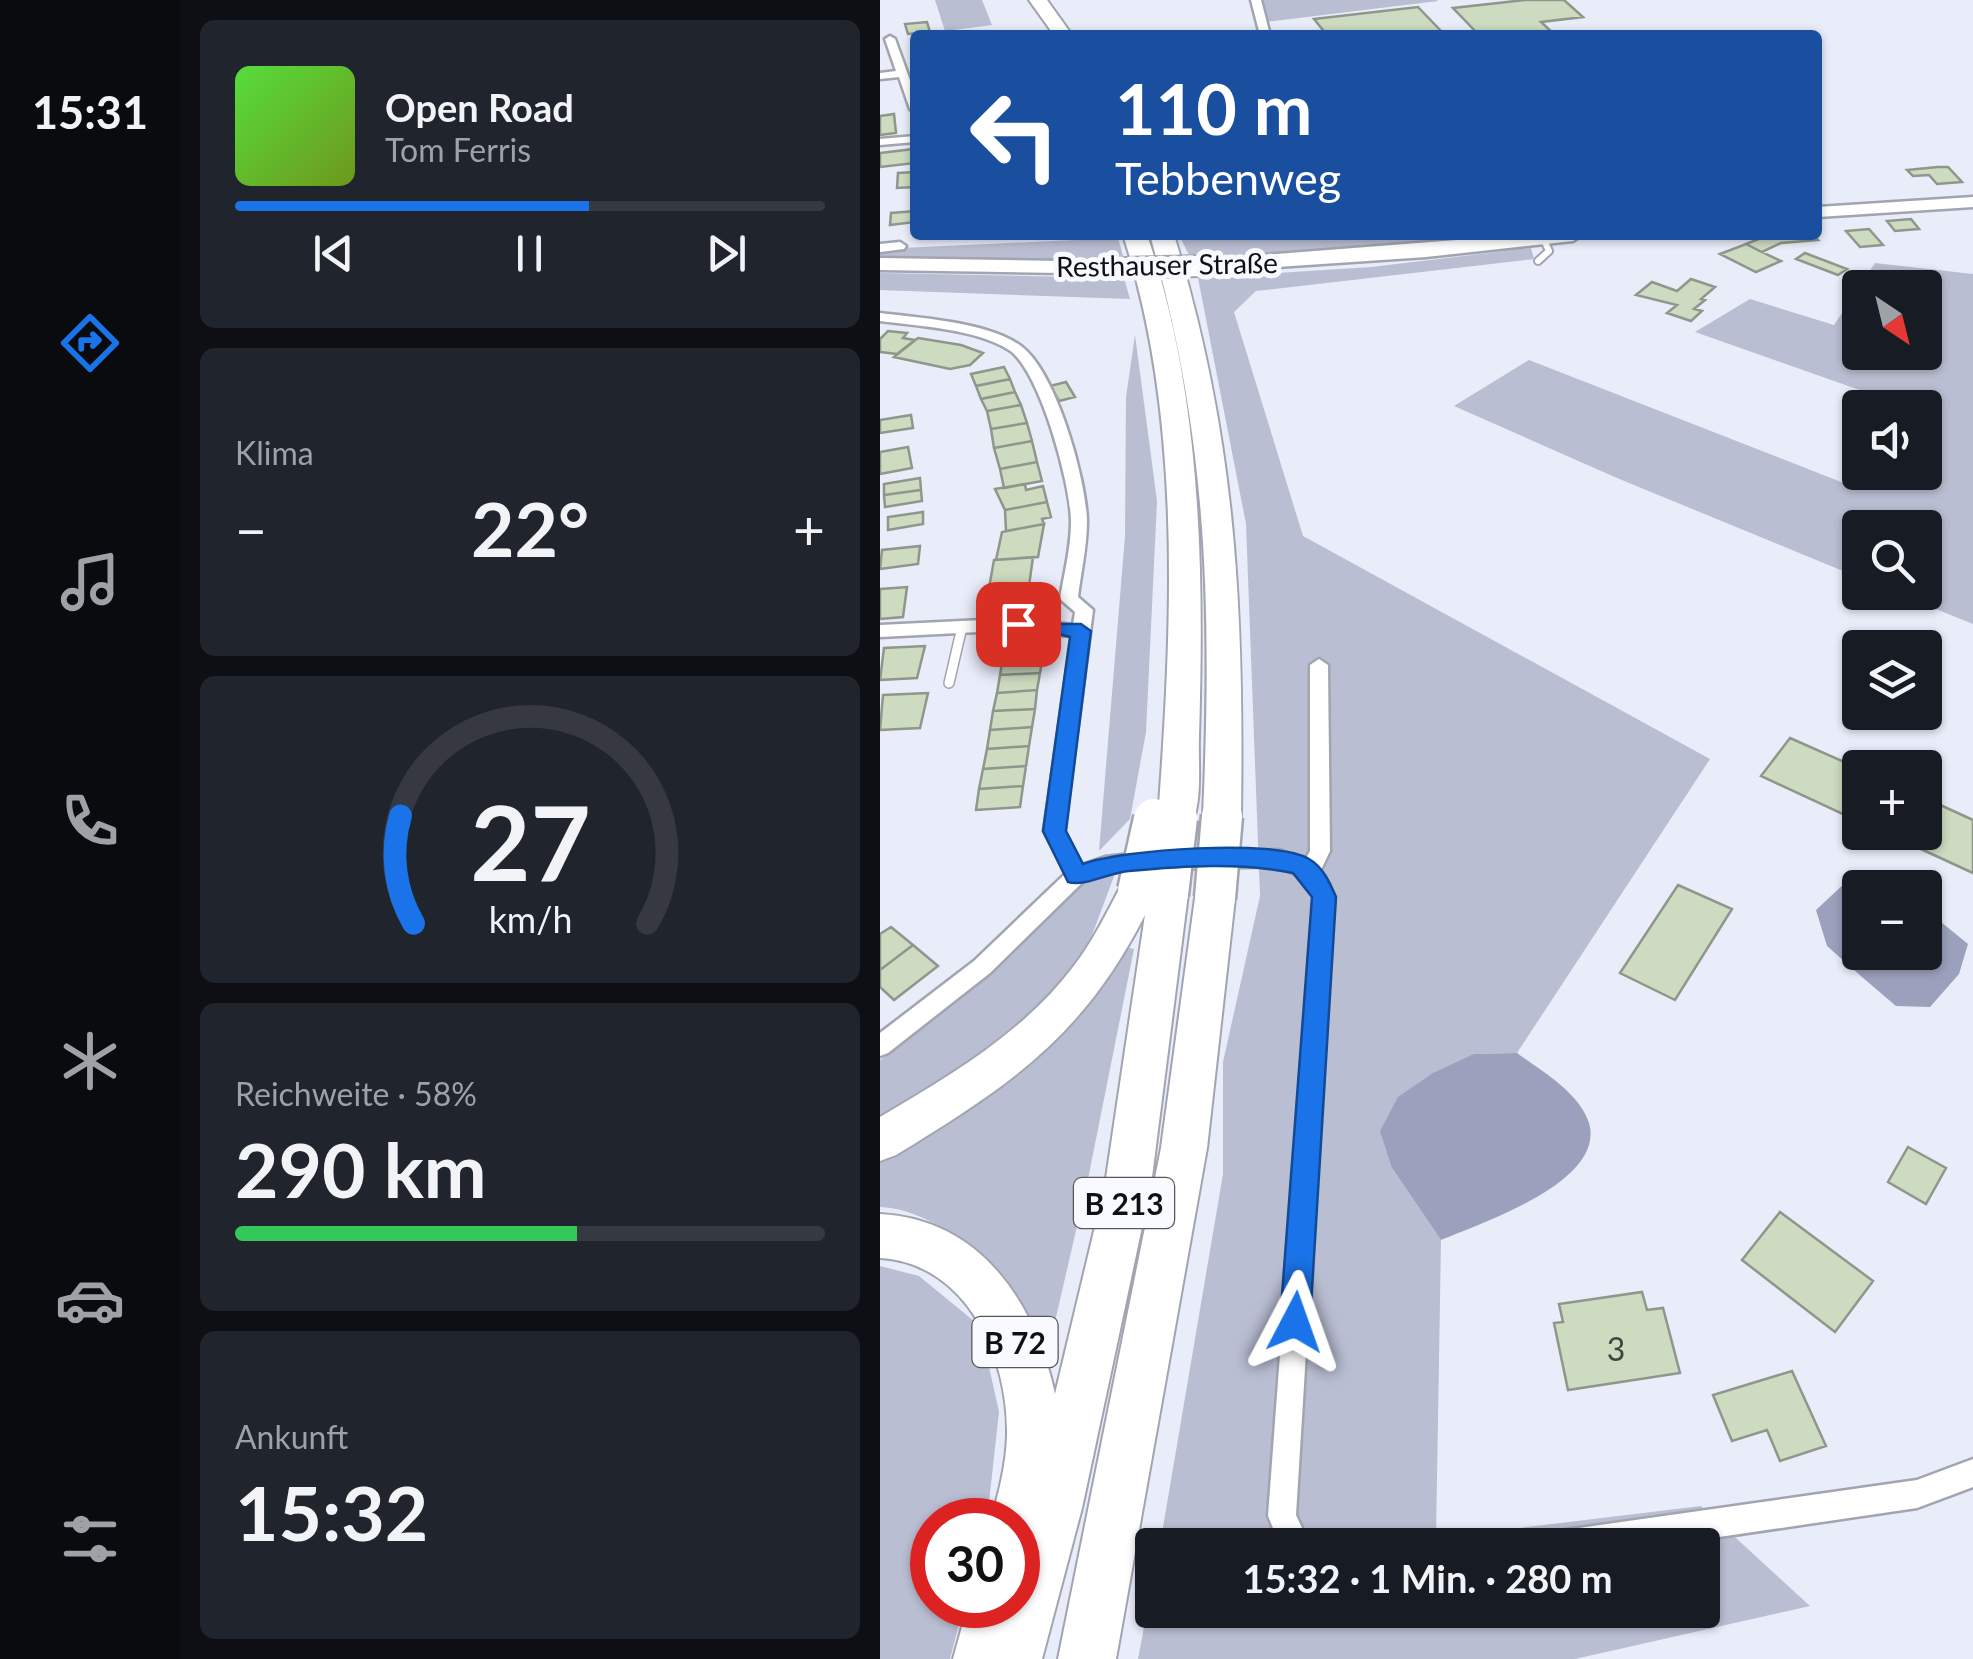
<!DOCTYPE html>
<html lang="de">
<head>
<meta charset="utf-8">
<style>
  body { margin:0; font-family:Lato,sans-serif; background:#20242c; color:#f1f3f6; height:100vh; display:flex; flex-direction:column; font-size:38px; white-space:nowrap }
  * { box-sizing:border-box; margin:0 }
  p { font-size:32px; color:#9ea1a6 }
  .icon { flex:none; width:55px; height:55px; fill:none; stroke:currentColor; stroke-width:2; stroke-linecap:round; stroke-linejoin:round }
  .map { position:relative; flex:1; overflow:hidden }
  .side { display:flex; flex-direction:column; gap:20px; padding:20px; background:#0d0f14; width:700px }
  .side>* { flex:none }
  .banner { position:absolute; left:30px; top:30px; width:912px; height:210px; border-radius:10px; box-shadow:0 2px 8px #0004; background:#1a4fa0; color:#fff; overflow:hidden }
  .needle { width:65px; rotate:145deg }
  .tools { position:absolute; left:962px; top:270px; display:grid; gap:20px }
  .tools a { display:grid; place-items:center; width:100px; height:100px; border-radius:10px; background:#171b24; box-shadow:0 2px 8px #0004; font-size:50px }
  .speed { position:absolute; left:30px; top:1498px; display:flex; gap:20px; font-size:50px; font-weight:700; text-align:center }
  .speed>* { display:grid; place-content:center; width:130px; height:130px; border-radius:50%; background:#171b24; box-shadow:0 2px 8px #0004; line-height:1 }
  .speed .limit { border:15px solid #d22; background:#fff; color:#111 }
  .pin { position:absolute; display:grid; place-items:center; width:85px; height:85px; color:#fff; margin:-42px; border-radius:20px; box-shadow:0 5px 15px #0006 }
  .me { position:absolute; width:110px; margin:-55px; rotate:4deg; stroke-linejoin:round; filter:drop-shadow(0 0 8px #0008) }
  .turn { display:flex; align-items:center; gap:35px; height:210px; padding:0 40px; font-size:45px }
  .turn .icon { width:130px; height:130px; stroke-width:2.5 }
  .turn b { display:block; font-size:70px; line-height:85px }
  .big { font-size:75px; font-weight:700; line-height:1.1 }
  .side .tile { flex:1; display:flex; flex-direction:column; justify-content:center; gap:15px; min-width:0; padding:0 35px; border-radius:15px; background:#20242c }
  .side .dial { align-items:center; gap:0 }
  .dial svg { height:260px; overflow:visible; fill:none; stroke:#363941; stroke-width:7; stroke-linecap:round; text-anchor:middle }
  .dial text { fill:#f1f3f6; stroke:none }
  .song { display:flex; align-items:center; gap:30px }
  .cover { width:120px; height:120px; border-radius:15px; background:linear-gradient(135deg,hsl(110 70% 55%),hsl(80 70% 35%)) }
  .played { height:10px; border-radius:5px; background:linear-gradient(90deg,#1a73e8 60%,#363941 60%) }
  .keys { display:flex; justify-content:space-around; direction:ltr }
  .heat { display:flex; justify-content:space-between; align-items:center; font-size:55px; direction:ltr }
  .charge { height:15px; border-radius:8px; background:linear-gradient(90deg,#34c759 58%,#363941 0) }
  .trip { position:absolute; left:255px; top:1528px; width:585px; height:100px; border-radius:10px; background:#171b24; box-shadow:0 2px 8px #0004; font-weight:700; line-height:100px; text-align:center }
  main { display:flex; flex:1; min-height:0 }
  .tab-bar { display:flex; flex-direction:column; width:180px; justify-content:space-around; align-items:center; background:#090b0e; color:#9ea1a6 }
  .tab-bar .icon { width:70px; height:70px }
  .tab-bar .on { color:#1a73e8 }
  .tab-bar b { font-size:45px; color:#f1f3f6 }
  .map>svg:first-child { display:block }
</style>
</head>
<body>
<main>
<nav class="tab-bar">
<b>15:31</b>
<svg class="icon on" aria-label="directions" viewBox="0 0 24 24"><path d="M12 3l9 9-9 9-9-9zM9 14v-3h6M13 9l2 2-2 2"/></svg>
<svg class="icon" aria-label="music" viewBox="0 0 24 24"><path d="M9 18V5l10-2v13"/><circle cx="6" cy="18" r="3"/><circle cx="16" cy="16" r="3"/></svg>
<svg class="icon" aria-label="phone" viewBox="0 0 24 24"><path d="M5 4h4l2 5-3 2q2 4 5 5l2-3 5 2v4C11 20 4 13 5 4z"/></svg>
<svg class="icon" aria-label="climate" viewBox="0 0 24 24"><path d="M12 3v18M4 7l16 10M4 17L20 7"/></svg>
<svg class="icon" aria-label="car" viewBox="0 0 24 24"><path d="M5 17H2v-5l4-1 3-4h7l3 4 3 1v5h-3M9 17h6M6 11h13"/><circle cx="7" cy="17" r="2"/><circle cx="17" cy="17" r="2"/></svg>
<svg class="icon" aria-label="filters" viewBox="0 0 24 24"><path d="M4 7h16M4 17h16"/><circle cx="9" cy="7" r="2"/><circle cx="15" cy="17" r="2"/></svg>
</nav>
<section class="side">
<div class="tile">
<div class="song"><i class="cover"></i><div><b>Open Road</b><p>Tom Ferris</p></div></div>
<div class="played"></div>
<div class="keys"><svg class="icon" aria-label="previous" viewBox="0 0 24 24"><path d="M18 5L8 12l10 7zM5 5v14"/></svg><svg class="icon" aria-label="pause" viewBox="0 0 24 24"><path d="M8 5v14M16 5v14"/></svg><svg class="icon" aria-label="next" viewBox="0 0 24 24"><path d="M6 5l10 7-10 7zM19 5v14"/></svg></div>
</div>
<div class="tile"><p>Klima</p>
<div class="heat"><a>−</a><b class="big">22°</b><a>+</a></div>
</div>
<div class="tile dial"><svg viewBox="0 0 100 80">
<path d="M14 69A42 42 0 1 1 86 69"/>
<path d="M14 69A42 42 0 0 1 10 36" stroke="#1a73e8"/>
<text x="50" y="56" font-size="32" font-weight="700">27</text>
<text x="50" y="72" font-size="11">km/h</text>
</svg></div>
<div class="tile"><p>Reichweite · 58%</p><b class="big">290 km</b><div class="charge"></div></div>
<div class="tile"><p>Ankunft</p><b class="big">15:32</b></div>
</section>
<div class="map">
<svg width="1093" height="1659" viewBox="0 0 1093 1659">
  <rect width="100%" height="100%" fill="#e9ecf9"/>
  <path fill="#babed2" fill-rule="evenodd" d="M55,0H102L112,25L65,31Z
    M381,0H557L558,1L386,22Z
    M299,235H537L542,241L311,259Z
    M238,238L244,259L0,260V249Z
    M651,248L654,259L376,291L354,312L423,536L830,759L637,1053L594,1054L512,1168L561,1240L556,1538L821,1506L930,1606L695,1659H258L272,1585V1610H822V1545H280L343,1174V1062L380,896L366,524L318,278L491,267Z
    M995,263L1093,274V624L1016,593L1045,592V528H980V578L737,478L574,406L649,360L974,487L988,473L1045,472V408L1028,407L815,332L870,299L954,325ZM980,288H1045V352H980Z
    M0,273L244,278L250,299L0,290Z
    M255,335L277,501L266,732L250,819L219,851L245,536L246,397Z
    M228,871H236L196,978L164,1010L0,1128V1060L108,977L202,882Z
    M245,947L254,949L209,1174L165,1365C144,1303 124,1264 66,1230C46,1218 24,1208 0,1207V1161C94,1098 186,1048 245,947Z
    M0,1266L39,1276L100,1326L119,1412L107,1520H52V1605H84L70,1659H0Z"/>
  <path fill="#9ba0bc" d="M966,882L1010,887L980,888V952H1045V909L1088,944L1079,974L1050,1007L1016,1006L982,977L947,946L936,910Z
    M637,1053C661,1071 699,1092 709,1123C726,1182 601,1223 561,1240L512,1168L500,1131L518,1097L553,1073L594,1054Z"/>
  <path fill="#cddbc0" stroke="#90968b" stroke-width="2.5" d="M645,0H684L703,17L661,22L675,35H599L573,8Z
    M538,7L562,32L447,35L434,19Z
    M47,22L50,32L28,34L25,24Z
    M14,114L16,133L0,135V116Z
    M34,149L35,163L0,167V153Z
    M1058,167H1068L1082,182L1057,184L1049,175L1033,176L1027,170Z
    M35,172V187L17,188L18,173Z
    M35,211V222L10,225L11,213Z
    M1031,219L1039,229L1015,231L1007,221Z
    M989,229L1003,245L980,247L966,231Z
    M933,235L938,240L901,243L882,252L866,244L886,236Z
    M866,244L882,252L901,261L876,272L840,254Z
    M925,253L967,269L958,275L916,259Z
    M811,279L835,287L821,299L825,300L814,309L822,311L811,321L787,313L797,305L756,295L772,282L797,291Z
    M8,331L27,333L23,338L35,340L17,354L0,352V339Z
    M38,338L81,345L103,353L90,365L70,369L14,357Z
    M124,367L130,379L96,386L91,374Z
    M130,379L135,392L101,399L96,386Z
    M186,382L195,397L179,401L170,386Z
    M135,392L141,405L107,411L101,399Z
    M141,405L147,423L111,429L107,411Z
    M31,415L33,428L0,433V420Z
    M147,423L152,441L114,448L111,429Z
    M152,441L157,462L120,469L114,448Z
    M28,447L32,468L0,474V452Z
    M157,462L162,481L124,488L120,469Z
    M40,478L41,490L4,495V484Z
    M145,484L146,490L163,486L167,502L125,510L115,489Z
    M41,490L42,501L5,507L4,495Z
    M167,502L171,517L162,519L164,524L126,531L125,510Z
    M43,512V524L8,530V517Z
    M164,524L158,557L116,560L122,532Z
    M40,546L38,564L0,569L2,550Z
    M153,557L149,586L109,588L114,560Z
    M153,585L150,615L109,618L113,588Z
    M27,587L23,617L0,619V589Z
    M165,638L163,655L123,657L126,640Z
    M45,646L37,678L0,680L4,648Z
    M163,655L160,673L120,675L123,657Z
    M160,673L157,690L117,693L120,675Z
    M157,690L155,709L113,711L117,693Z
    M48,693L40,728L0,730L3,695Z
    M155,709L152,727L110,730L113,711Z
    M152,727L149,746L107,749L110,730Z
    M910,738L980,769V822L881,776Z
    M149,746L146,766L103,769L107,749Z
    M146,766L143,786L99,789L103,769Z
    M143,786L140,807L96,810L99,789Z
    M1045,798L1093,820V873L1004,832H1045Z
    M798,885L852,909L795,1000L740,973Z
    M11,927L33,945L0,970V934Z
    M33,945L58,966L14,1000L0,987V970Z
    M1028,1147L1066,1168L1046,1204L1008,1182Z
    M900,1212L993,1281L955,1332L862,1260Z
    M762,1292L767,1310L783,1308L800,1373L688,1390L674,1323L683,1322L679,1304Z
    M912,1371L946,1446L900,1461L887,1430L852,1441L833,1395Z"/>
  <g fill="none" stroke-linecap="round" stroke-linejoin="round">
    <g stroke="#a2a4b0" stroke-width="8">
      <path id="lane-far2" d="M578,35L587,34"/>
    </g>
    <g stroke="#a2a4b0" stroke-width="10">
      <path id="lane-far1" d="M658,261L669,251L663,238"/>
    </g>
    <g stroke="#a2a4b0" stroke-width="12">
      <path id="lane" d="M69,683L82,627"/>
    </g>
    <g stroke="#a2a4b0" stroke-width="5">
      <path id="street" d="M371,0H381L390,35H380Z
        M10,36L15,39L35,94V112L30,109L19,77L0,79V73L16,71L5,39Z
        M35,136V142L0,145V139Z
        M20,242L26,246L24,249L0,252V244Z
        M0,313C39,318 109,322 141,346C176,372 206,478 207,521C207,547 201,572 198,597L213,610L184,831L202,865L225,857L251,854L400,850L425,860L430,851V665L439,659L448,665L450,851L440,872L454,897L416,1515L430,1545H400L388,1516L434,897L420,877L399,866L251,870L226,873L204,881L110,973L8,1053L0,1056V1033L94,961L186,873L164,831L192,636L168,634L160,629L0,637V625L166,617L175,623L193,625L195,612L180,599C184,574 191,548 191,522C191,485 160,370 129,350C97,329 37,326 0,321Z
        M1093,1459V1487L1037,1508L785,1545H670L675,1535L685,1530L1037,1480Z"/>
    </g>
    <g stroke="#a2a4b0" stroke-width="5">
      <path id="secondary" d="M1093,197V207L938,217V207Z
        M641,235H702L693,241L546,257L321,272L311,266L321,260Z
        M0,258L244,262L254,268L244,274L0,270Z"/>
    </g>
    <g stroke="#a2a4b0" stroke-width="4">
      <path id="highway" d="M149,0H167L192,35H174Z
        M243,235H267C322,393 324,572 319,737C318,764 323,804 310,828L297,832L284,828L278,818C292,630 303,417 243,235Z
        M270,235H294C356,436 364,607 361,816L355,826L342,830L329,826L323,816C332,608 328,437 270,235Z
        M258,876L274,884L288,879L302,883L308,894L271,1185L202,1508L162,1659H73L88,1605H138V1520H111C119,1492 126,1465 127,1436C129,1358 87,1263 0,1258V1214C101,1219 155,1303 175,1394L225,1185L265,915C202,1038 130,1085 16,1155L0,1161V1117C70,1076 144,1032 193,967C214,940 228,910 244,880Z
        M335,883L349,887L355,898L327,1148L236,1659H178L281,1148L315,898L321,887Z"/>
    </g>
    <use href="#lane-far2" stroke="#fff" stroke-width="5"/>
    <use href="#lane-far1" stroke="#fff" stroke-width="6"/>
    <use href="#lane" stroke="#fff" stroke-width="9"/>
    <use href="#street" fill="#fff" fill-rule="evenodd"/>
    <use href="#secondary" fill="#fff" fill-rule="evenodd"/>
    <use href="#highway" fill="#fff" fill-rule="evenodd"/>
    <g stroke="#a2a4b0" stroke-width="24" stroke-linecap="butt">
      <path id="secondary-bridge" d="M244,268L321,266"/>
    </g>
    <g stroke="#a2a4b0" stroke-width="45" stroke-linecap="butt">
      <path id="highway-bridge" d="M258,891L274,819
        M288,894L297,818
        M335,898L342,816"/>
    </g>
    <use href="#secondary-bridge" stroke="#fff" stroke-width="20"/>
    <use href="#highway-bridge" stroke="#fff" stroke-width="40"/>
  </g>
  <path fill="#1a73e8" stroke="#114b97" stroke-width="2.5" d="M166,616L176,624H201L211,631L186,831L203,864C240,850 396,838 429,859C443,867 450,883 456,897L430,1322L426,1333L415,1337L404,1333L400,1322L432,897L413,873C360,862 303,866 249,871C230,872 206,887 188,882L163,831L190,637L159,629L138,631L128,624L138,618Z"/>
  <g text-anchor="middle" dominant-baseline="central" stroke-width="10" stroke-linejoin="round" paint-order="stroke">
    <g font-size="28" fill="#101115" stroke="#f8faff">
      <text transform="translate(287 264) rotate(-1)">Resthauser Straße</text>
    </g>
    <g fill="#f8faff" stroke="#56575b" stroke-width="2.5">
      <rect x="194" y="1178" width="100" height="50" rx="8"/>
      <rect x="92.5" y="1317" width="85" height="50" rx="8"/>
    </g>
    <g font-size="30" font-weight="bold" fill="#101115">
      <text x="244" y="1203">B 213</text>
      <text x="135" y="1342">B 72</text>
    </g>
    <g font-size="32" fill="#3f4440">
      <text x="736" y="1348">3</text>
    </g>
  </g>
</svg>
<div class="tools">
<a><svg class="needle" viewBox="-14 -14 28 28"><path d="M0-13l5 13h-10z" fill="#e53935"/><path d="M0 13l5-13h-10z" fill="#9ea1a6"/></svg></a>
<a><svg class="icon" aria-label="sound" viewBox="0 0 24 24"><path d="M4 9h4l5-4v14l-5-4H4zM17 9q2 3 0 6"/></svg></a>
<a><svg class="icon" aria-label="search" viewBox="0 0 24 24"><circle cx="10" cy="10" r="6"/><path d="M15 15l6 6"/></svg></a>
<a><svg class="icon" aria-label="layers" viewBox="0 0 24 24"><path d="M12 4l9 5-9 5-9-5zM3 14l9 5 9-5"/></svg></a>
<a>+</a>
<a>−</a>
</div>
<div class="speed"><div class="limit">30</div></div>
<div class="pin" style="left:138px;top:624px;background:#d93025"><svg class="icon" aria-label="arrive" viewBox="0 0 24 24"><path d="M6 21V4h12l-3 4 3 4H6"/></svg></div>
<svg class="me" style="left:415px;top:1322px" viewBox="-20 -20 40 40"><path d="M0-17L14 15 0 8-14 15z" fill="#1a73e8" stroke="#fff" stroke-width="4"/></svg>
<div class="trip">15:32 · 1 Min. · 280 m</div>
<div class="banner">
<div class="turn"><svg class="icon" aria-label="left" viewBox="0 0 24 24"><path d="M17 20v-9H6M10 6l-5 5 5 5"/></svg><div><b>110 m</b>Tebbenweg</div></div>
</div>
</div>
</main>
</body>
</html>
